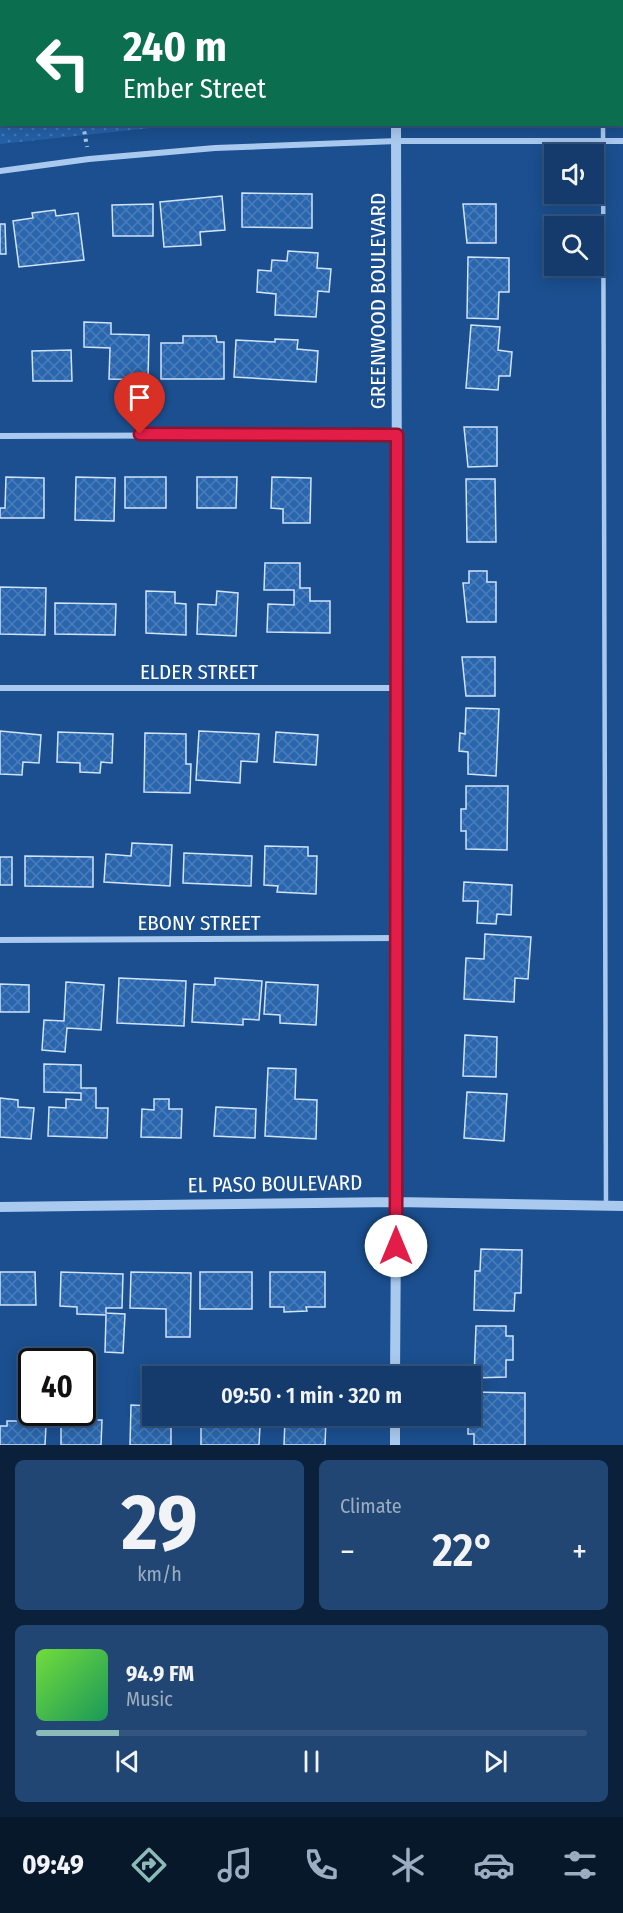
<!DOCTYPE html>
<html lang="en">
<head>
<meta charset="utf-8">
<style>
  body { margin:0; font-family:"Fira Sans Condensed",sans-serif; background:#214673; color:#f1f3f6; height:100vh; display:flex; flex-direction:column; font-size:22px; white-space:nowrap }
  * { box-sizing:border-box; margin:0 }
  p { font-size:20px; color:#9dadc1 }
  .icon { flex:none; width:33px; height:33px; fill:none; stroke:currentColor; stroke-width:2; stroke-linecap:round; stroke-linejoin:round }
  .map { position:relative; height:1445px; overflow:hidden }
  .drawer { display:flex; flex-direction:column; gap:15px; padding:15px; background:#0b203b; flex:1 }
  .drawer>* { flex:none }
  .top-card { position:absolute; left:0px; top:0px; width:624px; height:126px; box-shadow:0 3px 15px #0003,0 0 0 2px #33557e; background:#0b6e4f; color:#fff; overflow:hidden }
  .tools { position:absolute; left:544px; top:144px; display:grid; gap:12px }
  .tools a { display:grid; place-items:center; width:60px; height:60px; border-radius:0px; background:#143b6b; box-shadow:0 3px 15px #0003,0 0 0 2px #33557e; font-size:30px }
  .speed { position:absolute; left:18px; top:1348px; display:flex; gap:12px; font-size:30px; font-weight:700; text-align:center }
  .speed>* { display:grid; place-content:center; width:78px; height:78px; border-radius:50%; background:#143b6b; box-shadow:0 3px 15px #0003,0 0 0 2px #33557e; line-height:1 }
  .speed .limit { border:3px solid #111; border-radius:9px; background:#fff; color:#111 }
  .pin { position:absolute; display:grid; place-items:center; width:51px; height:51px; color:#fff; margin:-62px -26px; border-radius:50% 50% 50% 0; rotate:-45deg; box-shadow:0 0 6px #0007 }
  .pin .icon { rotate:45deg }
  .me { position:absolute; width:66px; margin:-33px; rotate:0deg; stroke-linejoin:round; filter:drop-shadow(0 0 4px #0008) }
  .turn { display:flex; align-items:center; gap:21px; height:126px; padding:0 24px; font-size:27px }
  .turn .icon { width:78px; height:78px; stroke-width:2.5 }
  .turn b { display:block; font-size:42px; line-height:51px }
  .big { font-size:45px; font-weight:600; line-height:1.1 }
  .drawer .widget { flex:1; display:flex; flex-direction:column; justify-content:center; gap:9px; min-width:0; padding:0 21px; border-radius:9px; background:#214673 }
  .drawer .dial { align-items:center; gap:0 }
  .dial b { font-size:78px; line-height:1 }
  .song { display:flex; align-items:center; gap:18px }
  .cover { width:72px; height:72px; border-radius:9px; background:linear-gradient(135deg,hsl(100 70% 55%),hsl(150 70% 35%)) }
  .played { height:6px; border-radius:3px; background:linear-gradient(90deg,#8bbbb9 15%,#33557e 15%) }
  .keys { display:flex; justify-content:space-around; direction:ltr }
  .heat { display:flex; justify-content:space-between; align-items:center; font-size:33px; direction:ltr }
  .drawer .tiles { flex:1; display:grid; gap:15px; grid-template-columns:1fr 1fr }
  .widget:last-child { grid-column:span 2 }
  .trip { position:absolute; left:142px; top:1366px; width:339px; height:60px; border-radius:0px; background:#143b6b; box-shadow:0 3px 15px #0003,0 0 0 2px #33557e; font-weight:600; line-height:60px; text-align:center }
  .tab-bar { display:flex; height:96px; justify-content:space-around; align-items:center; background:#08182b; color:#9dadc1 }
  .tab-bar .icon { width:42px; height:42px }
  .tab-bar .current { color:#8bbbb9 }
  .tab-bar b { font-size:27px; color:#f1f3f6 }
  .map>svg:first-child { display:block }
</style>
</head>
<body>
<div class="map">
<svg width="623" height="1445" viewBox="0 0 623 1445">
  <defs>
    <pattern id="grass-dots" width="8" height="8" patternUnits="userSpaceOnUse" patternTransform="scale(1.5)"><rect width="8" height="8" fill="#2461a8"/><path d="M2 2h.1M6 6h.1" fill="none" stroke="#4579b5" stroke-width="1.8" stroke-linecap="round"/></pattern>
    <pattern id="building-cross-hatch" width="8" height="8" patternUnits="userSpaceOnUse" patternTransform="scale(1.5)"><rect width="8" height="8" fill="#2a66ad"/><path d="M0 0l8 8M0 8l8-8" fill="none" stroke="#4a7db9"/></pattern>
  </defs>
  <rect width="100%" height="100%" fill="#1b4f8f"/>
  <path fill="url(#grass-dots)" d="M49,0H229V1L49,2Z
    M0,82L2,124L180,125L0,144Z"/>
  <path fill="url(#building-cross-hatch)" stroke="#cfe3fa" stroke-width="1.5" d="M283,0H313L283,2Z
    M464,0H493V2H464Z
    M242,193L312,194V228L242,227Z
    M222,196L225,230L200,232L201,245L164,247L160,202Z
    M153,204V236H113L112,205Z
    M463,204H496V243H467Z
    M55,210L56,216L78,213L84,260L19,267L13,221L33,218L32,213Z
    M0,224H5L6,254H0Z
    M288,251L318,253L317,268L331,269L329,292L318,291L316,317L275,315L276,294L257,292L258,270L271,271L272,260L287,261Z
    M468,257L509,258V292H499L498,319L467,318Z
    M84,322L111,323V334L149,335L148,380L109,379L110,348L84,347Z
    M471,325L500,327L498,350L512,352L510,376H499L498,390L466,388Z
    M183,336H216L217,342H224V379H161V343H183Z
    M275,339L298,340L297,349L318,351L316,382L234,377L236,340L275,342Z
    M71,350L72,381H33L32,351Z
    M464,427H497V466L468,467Z
    M6,477L44,478V518H0V508H5Z
    M76,477L115,478L114,521L75,520Z
    M125,477H166V508H125Z
    M197,477H237L236,508H197Z
    M272,477L311,478L310,523H283V509L271,508Z
    M466,479H495L496,542H467Z
    M265,563H300V588H310V601H330V633L267,632L268,604L294,605V590H264Z
    M469,571H487V582H496V622H467L463,583H469Z
    M0,587L46,588L45,635L0,634Z
    M146,591L175,592V603L186,604V635L146,633Z
    M217,591L238,593L236,636L197,634L198,604L216,605Z
    M55,603L116,604L115,635L55,634Z
    M462,657H495V696H466Z
    M466,708L499,709L496,776L468,774V752L459,751L460,733L465,734Z
    M0,731L41,735L39,763L23,762L22,775L0,774Z
    M199,731L259,734L257,762L241,761L240,783L196,780Z
    M58,732L113,734L112,763L101,762L100,773L80,772V763L57,762Z
    M276,732L318,735L316,765L274,762Z
    M145,733L186,734V764H191L190,793L144,792Z
    M466,786H508L507,850L466,849V831H461V809H466Z
    M132,843L172,845L170,886L104,882L106,854L131,856Z
    M265,846L308,847V856H317L316,894L277,892L278,886L264,885Z
    M184,853L252,856L251,886L183,883Z
    M25,856L93,857V887L25,886Z
    M0,857H12V885H0Z
    M464,882L512,885L511,915L497,914L496,924L477,923L478,901H463Z
    M485,934L531,937L528,979L515,978L514,1002L464,999L466,958L484,959Z
    M119,978L186,981L184,1026L117,1023Z
    M215,978L262,981L259,1020L243,1019V1025L192,1022L194,984L215,985Z
    M66,982L104,985L101,1030L67,1028L65,1052L42,1050L44,1020L64,1021Z
    M266,982L318,985L316,1025L280,1023V1015L264,1014Z
    M0,984L29,985V1012H0Z
    M465,1035L497,1037L496,1077L463,1076Z
    M44,1064L81,1065V1088H96V1108H108L107,1138L48,1136L49,1107L66,1108V1099L81,1100V1093L44,1092Z
    M268,1068L296,1069L295,1099L317,1100L316,1139L265,1136Z
    M467,1092L507,1094L504,1141L464,1138Z
    M0,1098L18,1100V1107L34,1108L31,1139L0,1137Z
    M154,1099H169V1109H182L181,1138L141,1137L142,1109L154,1110Z
    M216,1107L256,1109L255,1138L214,1136Z
    M481,1249L522,1250L521,1293H515L514,1311L474,1310L475,1271H480Z
    M0,1272H35L36,1305H0Z
    M61,1272L123,1274L122,1308H106V1313L125,1314L123,1353L105,1352L106,1315L77,1314V1307L60,1306Z
    M131,1272L191,1273L190,1337H166V1309L130,1308Z
    M200,1272H252V1309H200Z
    M270,1272H325V1307H306L307,1311L284,1312V1307H270Z
    M476,1326H506V1336H513V1360H506V1377L474,1378Z
    M474,1392L525,1393V1445H474V1434H468V1416H471V1396H474Z
    M131,1405L153,1406V1416H171V1445H130Z
    M285,1419L326,1420L325,1445H284Z
    M78,1420H102L101,1445H61V1427H78Z
    M219,1420L241,1421V1426H260L259,1445H201V1425L219,1426Z
    M7,1421H27V1426H46L45,1445H0V1426H7Z"/>
  <g fill="none" stroke-linecap="round" stroke-linejoin="round">
    <path stroke="#a9c9ee" stroke-width="4" stroke-dasharray="3 4.5" stroke-linecap="butt" d="M58,2L59,0
      M83,124L87,147"/>
    <path stroke="#a9c9ee" stroke-width="4.5" d="M603,2V0
      M603,124L606,1205"/>
    <path stroke="#a9c9ee" stroke-width="6" d="M0,171L89,159L215,148L397,141H623
      M0,436L397,435
      M0,688H397
      M0,940L398,938"/>
    <path stroke="#a9c9ee" stroke-width="10" d="M388,0V2
      M0,1207L396,1202L623,1206
      M395,1377L398,938L396,124
      M395,1445V1416"/>
  </g>
  <g fill="none" stroke-linecap="round" stroke-linejoin="round">
    <g stroke="#92132f" stroke-width="15">
      <path id="route" d="M140,434L397,435L396,1246"/>
    </g>
    <use href="#route" stroke="#e11d48" stroke-width="10"/>
  </g>
  <g text-anchor="middle" dominant-baseline="central" stroke-width="6" stroke-linejoin="round" paint-order="stroke">
    <g font-size="21" fill="#fff" stroke="#1b4f8f">
      <text transform="translate(378 301) rotate(-90)">GREENWOOD BOULEVARD</text>
      <text x="199" y="672">ELDER STREET</text>
      <text x="199" y="923">EBONY STREET</text>
      <text transform="translate(275 1184) rotate(-1)">EL PASO BOULEVARD</text>
    </g>
  </g>
</svg>
<div class="tools">
<a><svg class="icon" aria-label="sound" viewBox="0 0 24 24"><path d="M4 9h4l5-4v14l-5-4H4zM17 9q2 3 0 6"/></svg></a>
<a><svg class="icon" aria-label="search" viewBox="0 0 24 24"><circle cx="10" cy="10" r="6"/><path d="M15 15l6 6"/></svg></a>
</div>
<div class="speed"><div class="limit">40</div></div>
<div class="pin" style="left:140px;top:434px;background:#d93025"><svg class="icon" aria-label="arrive" viewBox="0 0 24 24"><path d="M6 21V4h12l-3 4 3 4H6"/></svg></div>
<svg class="me" style="left:396px;top:1246px" viewBox="-20 -20 40 40"><circle r="19" fill="#fff"/><path d="M0-13L10 11 0 6-10 11z" fill="#e11d48"/></svg>
<div class="trip">09:50 · 1 min · 320 m</div>
<div class="top-card">
<div class="turn"><svg class="icon" aria-label="left" viewBox="0 0 24 24"><path d="M17 20v-9H6M10 6l-5 5 5 5"/></svg><div><b>240 m</b>Ember Street</div></div>
</div>
</div>
<section class="drawer">
<div class="tiles">
<div class="widget dial"><b>29</b><p>km/h</p></div>
<div class="widget"><p>Climate</p>
<div class="heat"><a>−</a><b class="big">22°</b><a>+</a></div>
</div>
<div class="widget">
<div class="song"><i class="cover"></i><div><b>94.9 FM</b><p>Music</p></div></div>
<div class="played"></div>
<div class="keys"><svg class="icon" aria-label="previous" viewBox="0 0 24 24"><path d="M18 5L8 12l10 7zM5 5v14"/></svg><svg class="icon" aria-label="pause" viewBox="0 0 24 24"><path d="M8 5v14M16 5v14"/></svg><svg class="icon" aria-label="next" viewBox="0 0 24 24"><path d="M6 5l10 7-10 7zM19 5v14"/></svg></div>
</div>
</div>
</section>
<nav class="tab-bar">
<b>09:49</b>
<svg class="icon current" aria-label="directions" viewBox="0 0 24 24"><path d="M12 3l9 9-9 9-9-9zM9 14v-3h6M13 9l2 2-2 2"/></svg>
<svg class="icon" aria-label="music" viewBox="0 0 24 24"><path d="M9 18V5l10-2v13"/><circle cx="6" cy="18" r="3"/><circle cx="16" cy="16" r="3"/></svg>
<svg class="icon" aria-label="phone" viewBox="0 0 24 24"><path d="M5 4h4l2 5-3 2q2 4 5 5l2-3 5 2v4C11 20 4 13 5 4z"/></svg>
<svg class="icon" aria-label="climate" viewBox="0 0 24 24"><path d="M12 3v18M4 7l16 10M4 17L20 7"/></svg>
<svg class="icon" aria-label="car" viewBox="0 0 24 24"><path d="M5 17H2v-5l4-1 3-4h7l3 4 3 1v5h-3M9 17h6M6 11h13"/><circle cx="7" cy="17" r="2"/><circle cx="17" cy="17" r="2"/></svg>
<svg class="icon" aria-label="filters" viewBox="0 0 24 24"><path d="M4 7h16M4 17h16"/><circle cx="9" cy="7" r="2"/><circle cx="15" cy="17" r="2"/></svg>
</nav>
</body>
</html>
